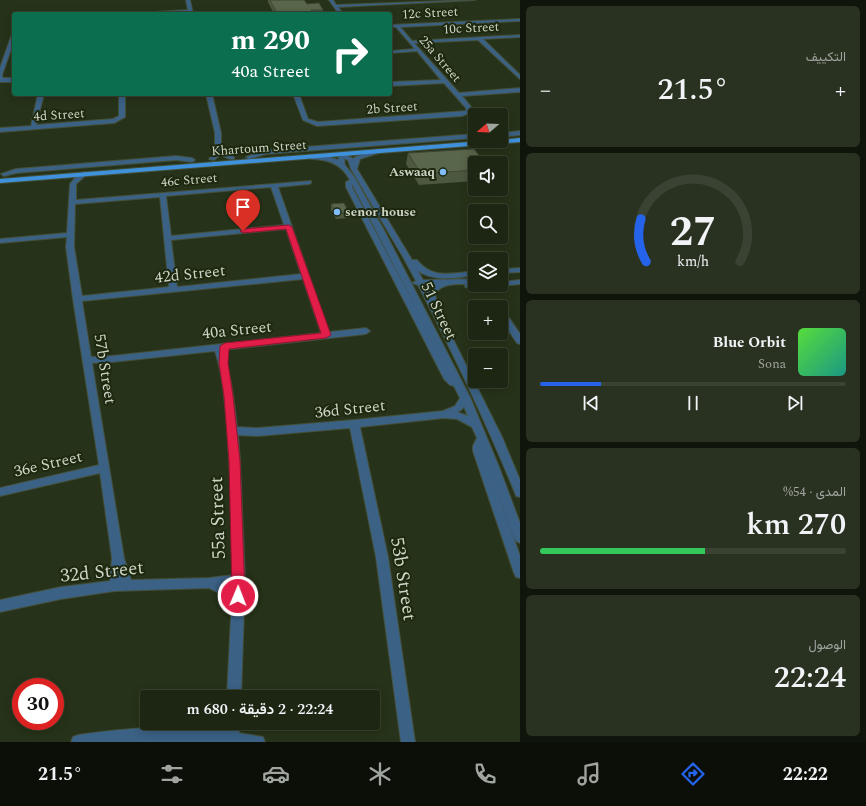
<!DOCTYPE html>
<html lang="ar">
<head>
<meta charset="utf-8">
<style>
  body { margin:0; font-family:Spectral,Vazirmatn,serif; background:#293221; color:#f1f3f6; direction:rtl; height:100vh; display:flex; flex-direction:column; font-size:15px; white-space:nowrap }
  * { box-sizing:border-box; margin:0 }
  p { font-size:13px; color:#a0a5a0 }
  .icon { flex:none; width:22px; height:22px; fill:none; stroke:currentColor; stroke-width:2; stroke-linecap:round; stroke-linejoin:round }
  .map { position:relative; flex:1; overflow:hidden; direction:ltr }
  .side { display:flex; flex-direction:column; gap:6px; padding:6px; background:#0f150a; width:346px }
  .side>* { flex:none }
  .top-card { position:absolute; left:12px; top:12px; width:380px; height:84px; border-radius:4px; box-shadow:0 2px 10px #0003,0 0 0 1px #3a4333; direction:rtl; background:#0b6e4f; color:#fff; overflow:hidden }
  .needle { width:26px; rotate:251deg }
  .tools { position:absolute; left:468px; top:108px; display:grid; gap:8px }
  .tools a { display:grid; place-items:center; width:40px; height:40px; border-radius:4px; background:#1c2613; box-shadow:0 2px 10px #0003,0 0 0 1px #3a4333; font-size:20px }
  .speed { position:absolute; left:12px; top:678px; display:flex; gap:8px; font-size:20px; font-weight:700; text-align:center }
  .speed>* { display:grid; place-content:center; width:52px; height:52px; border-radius:50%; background:#1c2613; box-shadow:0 2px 10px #0003,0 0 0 1px #3a4333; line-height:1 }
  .speed .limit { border:6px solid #d22; background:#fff; color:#111 }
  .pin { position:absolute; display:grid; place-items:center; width:34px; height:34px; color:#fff; margin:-41px -17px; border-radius:50% 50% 50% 0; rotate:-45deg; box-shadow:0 0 4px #0007 }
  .pin .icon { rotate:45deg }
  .me { position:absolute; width:44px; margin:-22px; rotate:1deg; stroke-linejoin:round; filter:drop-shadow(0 0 3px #0008) }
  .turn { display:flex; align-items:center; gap:14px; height:84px; padding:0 16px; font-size:18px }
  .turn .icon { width:52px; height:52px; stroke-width:2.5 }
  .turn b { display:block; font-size:28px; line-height:34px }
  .big { font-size:30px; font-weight:600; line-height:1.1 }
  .side .widget { flex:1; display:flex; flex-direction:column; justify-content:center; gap:6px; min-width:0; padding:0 14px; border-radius:6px; background:#293221 }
  .side .dial { align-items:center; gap:0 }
  .dial svg { height:104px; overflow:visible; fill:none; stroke:#3a4333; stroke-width:7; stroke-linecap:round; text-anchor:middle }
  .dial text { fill:#f1f3f6; stroke:none }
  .song { display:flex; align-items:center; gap:12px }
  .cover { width:48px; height:48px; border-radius:6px; background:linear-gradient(135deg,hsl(110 70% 55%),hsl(170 70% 35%)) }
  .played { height:4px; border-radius:2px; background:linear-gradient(90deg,#2563eb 20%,#3a4333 20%) }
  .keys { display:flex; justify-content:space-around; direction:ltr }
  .heat { display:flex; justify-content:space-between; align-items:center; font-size:22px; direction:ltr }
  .charge { height:6px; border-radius:3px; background:linear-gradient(90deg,#34c759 54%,#3a4333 0) }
  .trip { position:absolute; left:140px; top:690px; width:240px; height:40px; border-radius:4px; background:#1c2613; box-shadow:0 2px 10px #0003,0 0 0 1px #3a4333; font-weight:600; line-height:40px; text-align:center; direction:rtl }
  .tab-bar { display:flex; height:64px; justify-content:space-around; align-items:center; background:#0b0f08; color:#a0a5a0 }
  .tab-bar .icon { width:28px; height:28px }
  .tab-bar .active { color:#2563eb }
  .tab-bar b { font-size:18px; color:#f1f3f6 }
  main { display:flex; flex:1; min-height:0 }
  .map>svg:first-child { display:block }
</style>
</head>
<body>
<main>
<section class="side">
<div class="widget"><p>التكييف</p>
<div class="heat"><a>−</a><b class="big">21.5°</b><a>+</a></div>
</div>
<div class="widget dial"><svg viewBox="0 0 100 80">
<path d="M14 69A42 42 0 1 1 86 69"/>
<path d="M14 69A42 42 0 0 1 10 36" stroke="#2563eb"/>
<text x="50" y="56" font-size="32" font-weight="700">27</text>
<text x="50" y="72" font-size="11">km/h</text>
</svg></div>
<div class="widget">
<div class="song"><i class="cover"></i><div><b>Blue Orbit</b><p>Sona</p></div></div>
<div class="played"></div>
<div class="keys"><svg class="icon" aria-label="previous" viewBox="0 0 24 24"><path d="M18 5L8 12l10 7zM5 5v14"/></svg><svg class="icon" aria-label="pause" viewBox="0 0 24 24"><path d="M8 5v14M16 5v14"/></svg><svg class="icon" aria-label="next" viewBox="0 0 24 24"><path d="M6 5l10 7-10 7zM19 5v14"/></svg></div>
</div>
<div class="widget"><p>المدى · 54%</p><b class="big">270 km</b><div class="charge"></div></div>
<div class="widget"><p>الوصول</p><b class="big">22:24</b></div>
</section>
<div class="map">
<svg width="520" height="742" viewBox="0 0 520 742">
  <rect width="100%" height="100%" fill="#263219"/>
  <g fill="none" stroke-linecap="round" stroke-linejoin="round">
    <g stroke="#444f38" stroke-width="2">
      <path id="minor" d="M186,0H190L193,14H189V12L119,14L188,10Z
        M329,0H333L336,5L475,0L338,7L343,14H339Z
        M520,19V21L400,27L412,41L520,35V37L483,39L520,75V79L478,40L414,43L459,93L520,88V92L462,96L472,108L470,113L462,116L317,126L303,120L293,94H299L308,119L318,122L466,111V108L444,83L390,86V82L441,80L417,51L390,53V51L415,49L396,27H390V25Z
        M14,33V41L2,75L3,78H14V82H0V68L12,34Z
        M38,94H44L36,125L113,119L119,116V94H125V117L114,123L0,132V128L31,126Z
        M206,94H212L221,133V150L234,157V159H230L220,155L214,160L209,159L215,153V133Z
        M520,131V135L501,137V133Z
        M475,134V138L266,154L249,159L246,157L265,150Z
        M376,150L378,151V153L360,159L357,169L412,260H417C433,280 453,273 475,271V275C456,278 435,282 418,271L423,280L475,279V285H487C482,289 471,288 465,287V284C454,284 441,284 435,294L437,303L436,305L502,437L520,480V497L516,496L515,493C486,422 453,353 418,285L412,283L416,281L403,257L351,169L348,160L344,159L345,165L355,178L385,232L470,397L499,467L520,523V543L516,541L514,538L489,467L520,556V578L516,577L514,573L473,451V446L477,438L472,427L457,419L444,418L360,427L388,557L415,742H401L376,557L350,428L258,436L238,435L240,461L245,580L241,697H227L232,596L223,595L209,588L115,591L61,599L0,612V600L61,587L110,581L112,558L100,473L0,496V488L99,465L73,299L66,247L67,237L0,243V239L67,233L70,184L75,178L84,172L87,174L76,184V200L311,181V183L309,184L278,187L329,332L366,328L370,331L366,334L223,350C231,375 234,401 237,427L258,428L354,420L443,411L455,406L460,398L454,386L450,385L444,379L346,187V182L350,180C341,164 330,160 312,159L309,157C316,152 331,157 338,160L339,157L346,155L354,159L355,157ZM352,184L419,314L352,187ZM271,187L284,225L171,236L166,196ZM160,197L169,287L82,296L74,247L75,204ZM286,229L301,274L177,287L171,240ZM303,279L321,333L112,356L91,357L82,301ZM426,285H435L429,291ZM215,351C223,376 225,402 227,429C231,477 232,526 233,575L209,578L131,580L124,558L92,363L112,362ZM464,407L468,416L457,412L461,410Z
        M176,156L192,158L195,160L192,162L176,160L16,173L4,176L1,174L16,169Z
        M520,268V272L501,273V269Z
        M520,280V284L501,286L498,285H501V282Z
        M501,312H505L520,334V344L517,343L501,319Z
        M226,723H240L239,733L263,737L265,742H71L73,737L78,735C127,728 176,724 225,731Z"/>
    </g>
    <g stroke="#444f38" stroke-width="2">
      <path id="major" d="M520,138V142L0,183V179L482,141H501V140Z"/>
    </g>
    <use href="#minor" fill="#3b6185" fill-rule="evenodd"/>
    <use href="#major" fill="#3f91dc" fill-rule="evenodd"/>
  </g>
  <path fill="#4d5840" d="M268,0H304L307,4L323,10V14H274L268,2Z
    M408,153L475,163V181L419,185L406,164Z
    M331,204L349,213V218L336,219L331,210Z"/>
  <path fill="#59664b" stroke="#3e4734" d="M270,0H304L307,4L319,3L323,10H311L314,14H277Z
    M474,149L485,163H475V170L421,174L408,153Z
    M344,203L349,213H337L331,204Z"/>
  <path fill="#e11d48" stroke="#92132f" d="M289,225L292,227L331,335L326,338L229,349L228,363L233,396L240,461L245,596L243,600L238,602L234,600L232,596L229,461L224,396L219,363L220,346L225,343L321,333L286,229L243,233L240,231L243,229Z"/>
  <g fill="#80bdfa" stroke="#1d280f" stroke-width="1.5">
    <circle cx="443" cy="172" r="4"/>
    <circle cx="337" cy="212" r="4"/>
  </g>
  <g text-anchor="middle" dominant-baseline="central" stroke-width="4" stroke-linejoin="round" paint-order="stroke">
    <g font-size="13" fill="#cdd4c5" stroke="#1d280f">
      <text transform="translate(430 13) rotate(-3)">12c Street</text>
      <text transform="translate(471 28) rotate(-3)">10c Street</text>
      <text transform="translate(440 59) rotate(49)">25a Street</text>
      <text transform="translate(392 108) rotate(-4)">2b Street</text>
      <text transform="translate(59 115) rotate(-4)">4d Street</text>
      <text transform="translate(259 148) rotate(-4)">Khartoum Street</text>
      <text transform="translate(189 180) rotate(-5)">46c Street</text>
    </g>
    <g font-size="13" font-weight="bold" fill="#cdd4c5" stroke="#1d280f" text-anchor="end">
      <text x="435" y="172">Aswaaq</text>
      <text x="345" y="212" text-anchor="start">senor house</text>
    </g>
    <g font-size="16" fill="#cdd4c5" stroke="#1d280f">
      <text transform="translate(190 274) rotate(-6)">42d Street</text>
      <text transform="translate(439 311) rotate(64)">51 Street</text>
      <text transform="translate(237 330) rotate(-6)">40a Street</text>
      <text transform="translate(105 369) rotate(81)">57b Street</text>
      <text transform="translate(350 409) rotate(-6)">36d Street</text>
      <text transform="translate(48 464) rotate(-13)">36e Street</text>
    </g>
    <g font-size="19" fill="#cdd4c5" stroke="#1d280f">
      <text transform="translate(218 518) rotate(-92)">55a Street</text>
      <text transform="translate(102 572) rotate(-6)">32d Street</text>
      <text transform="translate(403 579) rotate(81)">53b Street</text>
    </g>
  </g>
</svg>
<div class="tools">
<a><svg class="needle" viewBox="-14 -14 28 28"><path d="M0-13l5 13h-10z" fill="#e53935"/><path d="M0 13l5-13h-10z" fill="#a0a5a0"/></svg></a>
<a><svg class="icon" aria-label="sound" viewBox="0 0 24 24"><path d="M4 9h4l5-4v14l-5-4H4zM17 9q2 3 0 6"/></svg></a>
<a><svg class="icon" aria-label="search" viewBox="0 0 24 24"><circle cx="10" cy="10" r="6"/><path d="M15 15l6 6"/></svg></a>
<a><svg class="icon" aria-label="layers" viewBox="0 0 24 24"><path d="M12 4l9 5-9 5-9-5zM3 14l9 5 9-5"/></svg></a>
<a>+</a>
<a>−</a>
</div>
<div class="speed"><div class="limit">30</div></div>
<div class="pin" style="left:243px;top:231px;background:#d93025"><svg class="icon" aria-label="arrive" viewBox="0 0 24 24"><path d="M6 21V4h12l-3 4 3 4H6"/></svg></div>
<svg class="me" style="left:238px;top:596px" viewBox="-20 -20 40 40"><circle r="17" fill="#e11d48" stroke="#fff" stroke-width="3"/><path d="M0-11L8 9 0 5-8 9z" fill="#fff"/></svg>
<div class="trip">22:24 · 2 دقيقة · 680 m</div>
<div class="top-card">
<div class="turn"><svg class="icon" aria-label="right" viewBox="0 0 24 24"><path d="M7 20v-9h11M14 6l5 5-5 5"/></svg><div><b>290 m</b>40a Street</div></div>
</div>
</div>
</main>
<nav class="tab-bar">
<b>22:22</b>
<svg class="icon active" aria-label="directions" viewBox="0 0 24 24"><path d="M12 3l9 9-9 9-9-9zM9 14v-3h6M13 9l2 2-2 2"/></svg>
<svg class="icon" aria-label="music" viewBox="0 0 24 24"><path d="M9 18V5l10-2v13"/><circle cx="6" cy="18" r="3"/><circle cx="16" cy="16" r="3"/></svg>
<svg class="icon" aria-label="phone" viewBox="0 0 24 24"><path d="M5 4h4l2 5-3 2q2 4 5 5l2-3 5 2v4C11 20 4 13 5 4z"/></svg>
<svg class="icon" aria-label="climate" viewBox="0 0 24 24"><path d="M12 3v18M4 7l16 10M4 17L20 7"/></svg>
<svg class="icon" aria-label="car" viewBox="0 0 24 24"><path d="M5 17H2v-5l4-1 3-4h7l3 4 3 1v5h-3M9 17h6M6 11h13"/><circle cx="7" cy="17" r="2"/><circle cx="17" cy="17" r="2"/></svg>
<svg class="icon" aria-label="filters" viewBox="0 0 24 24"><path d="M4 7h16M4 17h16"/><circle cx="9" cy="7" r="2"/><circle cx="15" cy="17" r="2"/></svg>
<b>21.5°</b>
</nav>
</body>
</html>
